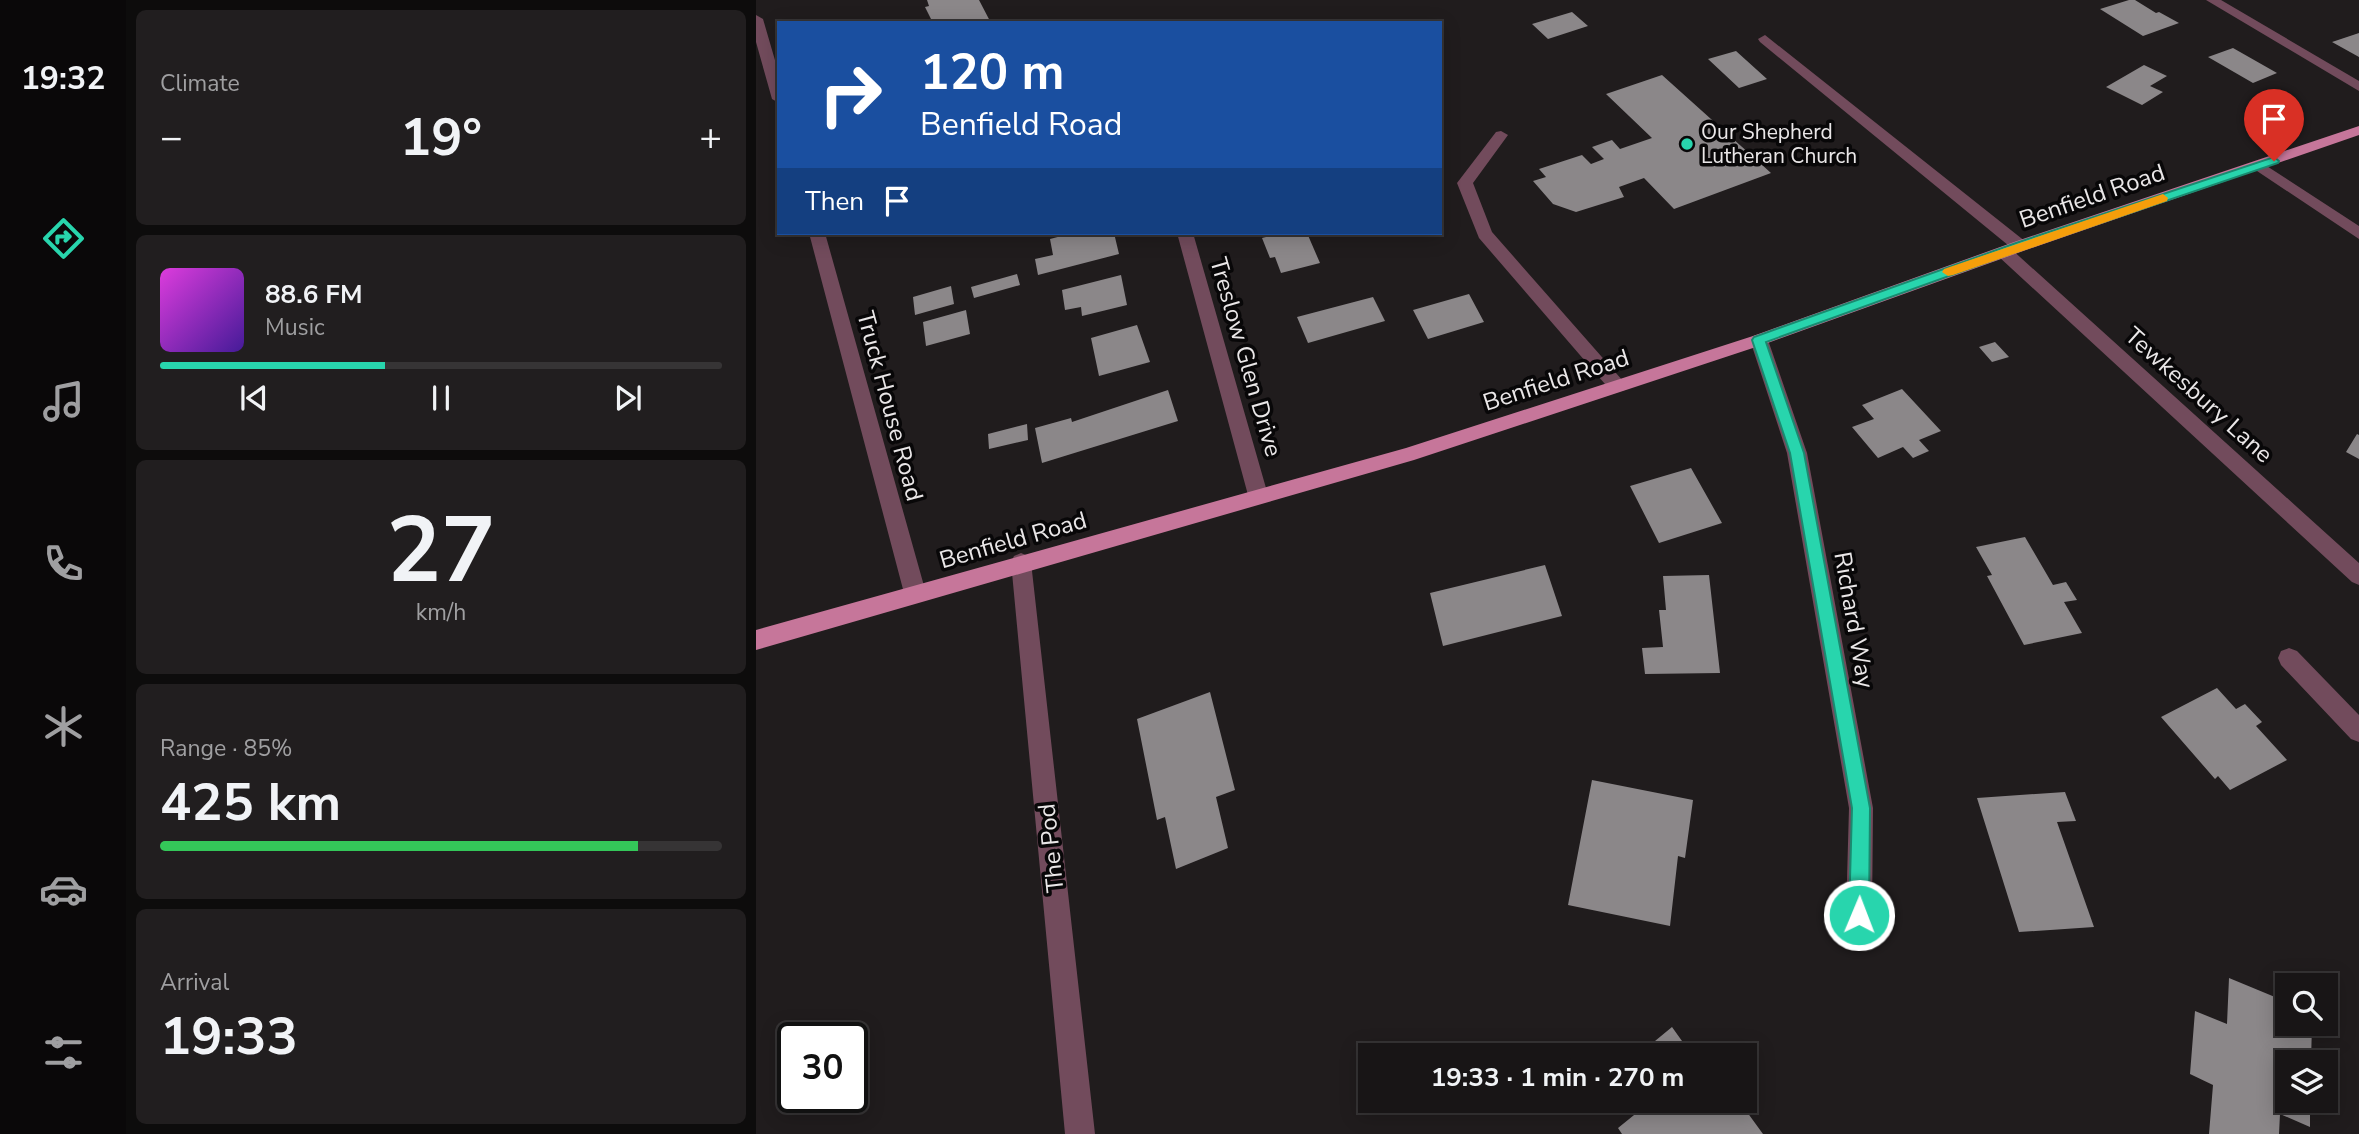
<!DOCTYPE html>
<html lang="en">
<head>
<meta charset="utf-8">
<style>
  body { margin:0; font-family:"Nunito Sans",sans-serif; background:#211e1f; color:#f1f3f6; height:100vh; display:flex; flex-direction:column; font-size:26px; white-space:nowrap }
  * { box-sizing:border-box; margin:0 }
  p { font-size:23px; color:#9f9fa1 }
  .icon { flex:none; width:38px; height:38px; fill:none; stroke:currentColor; stroke-width:2; stroke-linecap:round; stroke-linejoin:round }
  .map { position:relative; flex:1; overflow:hidden }
  .details { display:flex; flex-direction:column; gap:10px; padding:10px; background:#0d0c0c; width:630px }
  .details>* { flex:none }
  .top-card { position:absolute; left:21px; top:21px; width:665px; height:214px; border-radius:0px; box-shadow:0 4px 18px #0003,0 0 0 2px #363435; background:#1a4fa0; color:#fff; overflow:hidden }
  .buttons { position:absolute; left:1519px; top:973px; display:grid; gap:14px }
  .buttons a { display:grid; place-items:center; width:63px; height:63px; border-radius:0px; background:#181516; box-shadow:0 4px 18px #0003,0 0 0 2px #363435; font-size:35px }
  .speed { position:absolute; left:21px; top:1022px; display:flex; gap:14px; font-size:35px; font-weight:700; text-align:center }
  .speed>* { display:grid; place-content:center; width:91px; height:91px; border-radius:50%; background:#181516; box-shadow:0 4px 18px #0003,0 0 0 2px #363435; line-height:1 }
  .speed .limit { border:4px solid #111; border-radius:10px; background:#fff; color:#111 }
  .pin { position:absolute; display:grid; place-items:center; width:60px; height:60px; color:#fff; margin:-72px -30px; border-radius:50% 50% 50% 0; rotate:-45deg; box-shadow:0 0 7px #0007 }
  .pin .icon { rotate:45deg }
  .me { position:absolute; width:77px; margin:-38px; rotate:1deg; stroke-linejoin:round; filter:drop-shadow(0 0 5px #0008) }
  .turn { display:flex; align-items:center; gap:24px; height:147px; padding:0 28px; font-size:32px }
  .turn .icon { width:91px; height:91px; stroke-width:2.5 }
  .turn b { display:block; font-size:49px; line-height:60px }
  .then { display:flex; align-items:center; height:66px; padding:0 28px; background:#0003; gap:14px; font-size:26px }
  .big { font-size:52px; font-weight:700; line-height:1.1 }
  .details .widget { flex:1; display:flex; flex-direction:column; justify-content:center; gap:10px; min-width:0; padding:0 24px; border-radius:10px; background:#211e1f }
  .details .dial { align-items:center; gap:0 }
  .dial b { font-size:91px; line-height:1 }
  .song { display:flex; align-items:center; gap:21px }
  .cover { width:84px; height:84px; border-radius:10px; background:linear-gradient(135deg,hsl(300 70% 55%),hsl(260 70% 35%)) }
  .played { height:7px; border-radius:4px; background:linear-gradient(90deg,#28d5ad 40%,#363435 40%) }
  .keys { display:flex; justify-content:space-around; direction:ltr }
  .heat { display:flex; justify-content:space-between; align-items:center; font-size:38px; direction:ltr }
  .charge { height:10px; border-radius:5px; background:linear-gradient(90deg,#34c759 85%,#363435 0) }
  .trip { position:absolute; left:602px; top:1043px; width:399px; height:70px; border-radius:0px; background:#181516; box-shadow:0 4px 18px #0003,0 0 0 2px #363435; font-weight:700; line-height:70px; text-align:center }
  main { display:flex; flex:1; min-height:0 }
  .menu { display:flex; flex-direction:column; width:126px; justify-content:space-around; align-items:center; background:#0a0809; color:#9f9fa1 }
  .menu .icon { width:49px; height:49px }
  .menu .on { color:#28d5ad }
  .menu b { font-size:32px; color:#f1f3f6 }
  .map>svg:first-child { display:block }
</style>
</head>
<body>
<main>
<nav class="menu">
<b>19:32</b>
<svg class="icon on" aria-label="directions" viewBox="0 0 24 24"><path d="M12 3l9 9-9 9-9-9zM9 14v-3h6M13 9l2 2-2 2"/></svg>
<svg class="icon" aria-label="music" viewBox="0 0 24 24"><path d="M9 18V5l10-2v13"/><circle cx="6" cy="18" r="3"/><circle cx="16" cy="16" r="3"/></svg>
<svg class="icon" aria-label="phone" viewBox="0 0 24 24"><path d="M5 4h4l2 5-3 2q2 4 5 5l2-3 5 2v4C11 20 4 13 5 4z"/></svg>
<svg class="icon" aria-label="climate" viewBox="0 0 24 24"><path d="M12 3v18M4 7l16 10M4 17L20 7"/></svg>
<svg class="icon" aria-label="car" viewBox="0 0 24 24"><path d="M5 17H2v-5l4-1 3-4h7l3 4 3 1v5h-3M9 17h6M6 11h13"/><circle cx="7" cy="17" r="2"/><circle cx="17" cy="17" r="2"/></svg>
<svg class="icon" aria-label="filters" viewBox="0 0 24 24"><path d="M4 7h16M4 17h16"/><circle cx="9" cy="7" r="2"/><circle cx="15" cy="17" r="2"/></svg>
</nav>
<section class="details">
<div class="widget"><p>Climate</p>
<div class="heat"><a>−</a><b class="big">19°</b><a>+</a></div>
</div>
<div class="widget">
<div class="song"><i class="cover"></i><div><b>88.6 FM</b><p>Music</p></div></div>
<div class="played"></div>
<div class="keys"><svg class="icon" aria-label="previous" viewBox="0 0 24 24"><path d="M18 5L8 12l10 7zM5 5v14"/></svg><svg class="icon" aria-label="pause" viewBox="0 0 24 24"><path d="M8 5v14M16 5v14"/></svg><svg class="icon" aria-label="next" viewBox="0 0 24 24"><path d="M6 5l10 7-10 7zM19 5v14"/></svg></div>
</div>
<div class="widget dial"><b>27</b><p>km/h</p></div>
<div class="widget"><p>Range · 85%</p><b class="big">425 km</b><div class="charge"></div></div>
<div class="widget"><p>Arrival</p><b class="big">19:33</b></div>
</section>
<div class="map">
<svg width="1603" height="1134" viewBox="0 0 1603 1134">
  <rect width="100%" height="100%" fill="#201c1d"/>
  <path fill="#8b8789" d="M171,0H223L235,23H177L169,7L173,6Z
    M1373,0H1379L1400,13L1403,12L1423,23L1387,36L1344,9Z
    M816,12L832,26L792,39L776,24Z
    M1603,33V57L1576,42Z
    M1477,48L1521,73L1497,83L1452,57Z
    M980,51L1011,79L983,88L952,59Z
    M1388,65L1411,76L1394,86L1407,92L1386,105L1350,87Z
    M906,75L1015,173L918,209L888,178L863,187L868,197L820,212L797,204L777,181L790,177L783,169L826,155L835,164L848,159L836,147L856,140L864,149L896,138L850,94Z
    M317,233H358L363,254L282,275L279,259L297,255L294,239Z
    M526,233H551L564,263L525,273L519,257L514,258L506,238Z
    M261,274L264,285L218,298L215,287Z
    M365,275L371,305L326,316L325,307L309,310L306,290Z
    M195,286L198,304L159,315L157,297Z
    M713,294L728,322L672,339L657,310Z
    M617,297L629,321L552,343L541,317Z
    M210,310L214,334L170,346L167,322Z
    M381,325L394,362L343,376L335,338Z
    M1239,342L1253,357L1236,362L1223,347Z
    M1146,389L1185,431L1163,440L1173,451L1157,458L1147,447L1122,458L1096,427L1118,419L1106,405Z
    M412,390L422,421L286,463L279,428L315,418L316,422Z
    M271,424L272,440L233,449L232,434Z
    M1601,434L1603,435V459L1590,452Z
    M935,468L966,523L903,543L874,486Z
    M1269,537L1297,585L1310,582L1321,600L1308,602L1326,633L1268,645L1231,576L1236,575L1220,547Z
    M789,565L806,616L687,646L674,593Z
    M953,575L964,673L889,674L886,648L907,647L903,610H910L907,576Z
    M1461,688L1480,709L1489,704L1506,722L1500,726L1531,760L1474,790L1462,776L1459,779L1405,717Z
    M454,692L479,790L460,797L472,848L420,869L409,817L401,820L381,719Z
    M836,780L937,800L929,858L922,856L914,926L812,905Z
    M1309,792L1320,821L1301,822L1338,927L1263,932L1221,798Z
    M1473,978L1531,1002V1024H1556L1555,1062H1531V1101H1554V1127L1524,1114L1523,1134H1453L1457,1085L1434,1074L1439,1011L1471,1024Z
    M916,1027L936,1055H882Z
    M876,1101H983L1007,1134H866L862,1128L883,1111Z"/>
  <g fill="none" stroke-linecap="round" stroke-linejoin="round">
    <path fill="#724b5c" fill-rule="evenodd" d="M1450,0H1465L1603,81V91Z
      M0,15L7,19L23,74V103L16,99L0,42Z
      M1009,35L1270,242L1272,246L1270,250H1258L1004,42L1002,39Z
      M745,131L752,135L717,183L736,232L867,381L870,386L867,391H855L723,238L701,183L740,132Z
      M1503,161L1603,226V239L1498,169L1495,166L1498,163Z
      M53,233H69L170,593L167,599L159,602L151,599L148,593Z
      M421,233H437L512,495L509,501L502,503L495,501L492,495Z
      M1248,247L1254,248L1603,563V585L1596,582L1242,256L1240,252L1242,248Z
      M1003,334L1009,336L1012,340L1051,453L1117,808L1116,915L1112,924L1103,928L1094,924L1090,915L1093,808L1031,453L994,340L997,336Z
      M265,553L272,556L275,562L339,1134H309L255,562L258,556Z
      M1533,648L1541,651L1603,715V742L1595,739L1525,665L1522,658L1525,651Z"/>
    <path fill="#c6769a" fill-rule="evenodd" d="M1603,126V135L1270,250L1009,344L658,460L0,650V630L650,448L997,336L1258,242Z"/>
  </g>
  <path fill="#28d5ad" stroke="#1a8a70" stroke-width="2" d="M1518,157L1523,161L1522,163L1268,249L1010,342L1048,453L1114,808L1113,915L1110,922L1103,925L1096,922L1093,915L1096,808L1034,453L996,340L998,337L1260,243Z"/>
  <path fill="#f59e0b" d="M1407,194L1412,198L1411,201L1197,275L1192,276L1186,272L1188,269Z"/>
  <circle fill="#28d5ad" stroke="#080708" stroke-width="2.5" cx="931" cy="144" r="7"/>
  <g text-anchor="middle" dominant-baseline="central" stroke-width="7" stroke-linejoin="round" paint-order="stroke">
    <g font-size="21" fill="#eae7e8" stroke="#080708" text-anchor="start">
      <text x="945" y="132">Our Shepherd<tspan x="945" dy="24">Lutheran Church</tspan></text>
    </g>
    <g font-size="24" fill="#eae7e8" stroke="#080708">
      <text transform="translate(1336 196) rotate(-19)">Benfield Road</text>
      <text transform="translate(490 357) rotate(74)">Treslow Glen Drive</text>
      <text transform="translate(800 380) rotate(-18)">Benfield Road</text>
      <text transform="translate(1443 395) rotate(42)">Tewkesbury Lane</text>
      <text transform="translate(134 406) rotate(75)">Truck House Road</text>
      <text transform="translate(257 540) rotate(-16)">Benfield Road</text>
      <text transform="translate(1098 620) rotate(80)">Richard Way</text>
      <text transform="translate(295 848) rotate(-96)">The Pod</text>
    </g>
  </g>
</svg>
<div class="buttons">
<a><svg class="icon" aria-label="search" viewBox="0 0 24 24"><circle cx="10" cy="10" r="6"/><path d="M15 15l6 6"/></svg></a>
<a><svg class="icon" aria-label="layers" viewBox="0 0 24 24"><path d="M12 4l9 5-9 5-9-5zM3 14l9 5 9-5"/></svg></a>
</div>
<div class="speed"><div class="limit">30</div></div>
<div class="pin" style="left:1518px;top:161px;background:#d93025"><svg class="icon" aria-label="arrive" viewBox="0 0 24 24"><path d="M6 21V4h12l-3 4 3 4H6"/></svg></div>
<svg class="me" style="left:1103px;top:915px" viewBox="-20 -20 40 40"><circle r="17" fill="#28d5ad" stroke="#fff" stroke-width="3"/><path d="M0-11L8 9 0 5-8 9z" fill="#fff"/></svg>
<div class="trip">19:33 · 1 min · 270 m</div>
<div class="top-card">
<div class="turn"><svg class="icon" aria-label="right" viewBox="0 0 24 24"><path d="M7 20v-9h11M14 6l5 5-5 5"/></svg><div><b>120 m</b>Benfield Road</div></div>
<div class="then">Then<svg class="icon" aria-label="arrive" viewBox="0 0 24 24"><path d="M6 21V4h12l-3 4 3 4H6"/></svg></div>
</div>
</div>
</main>
</body>
</html>
